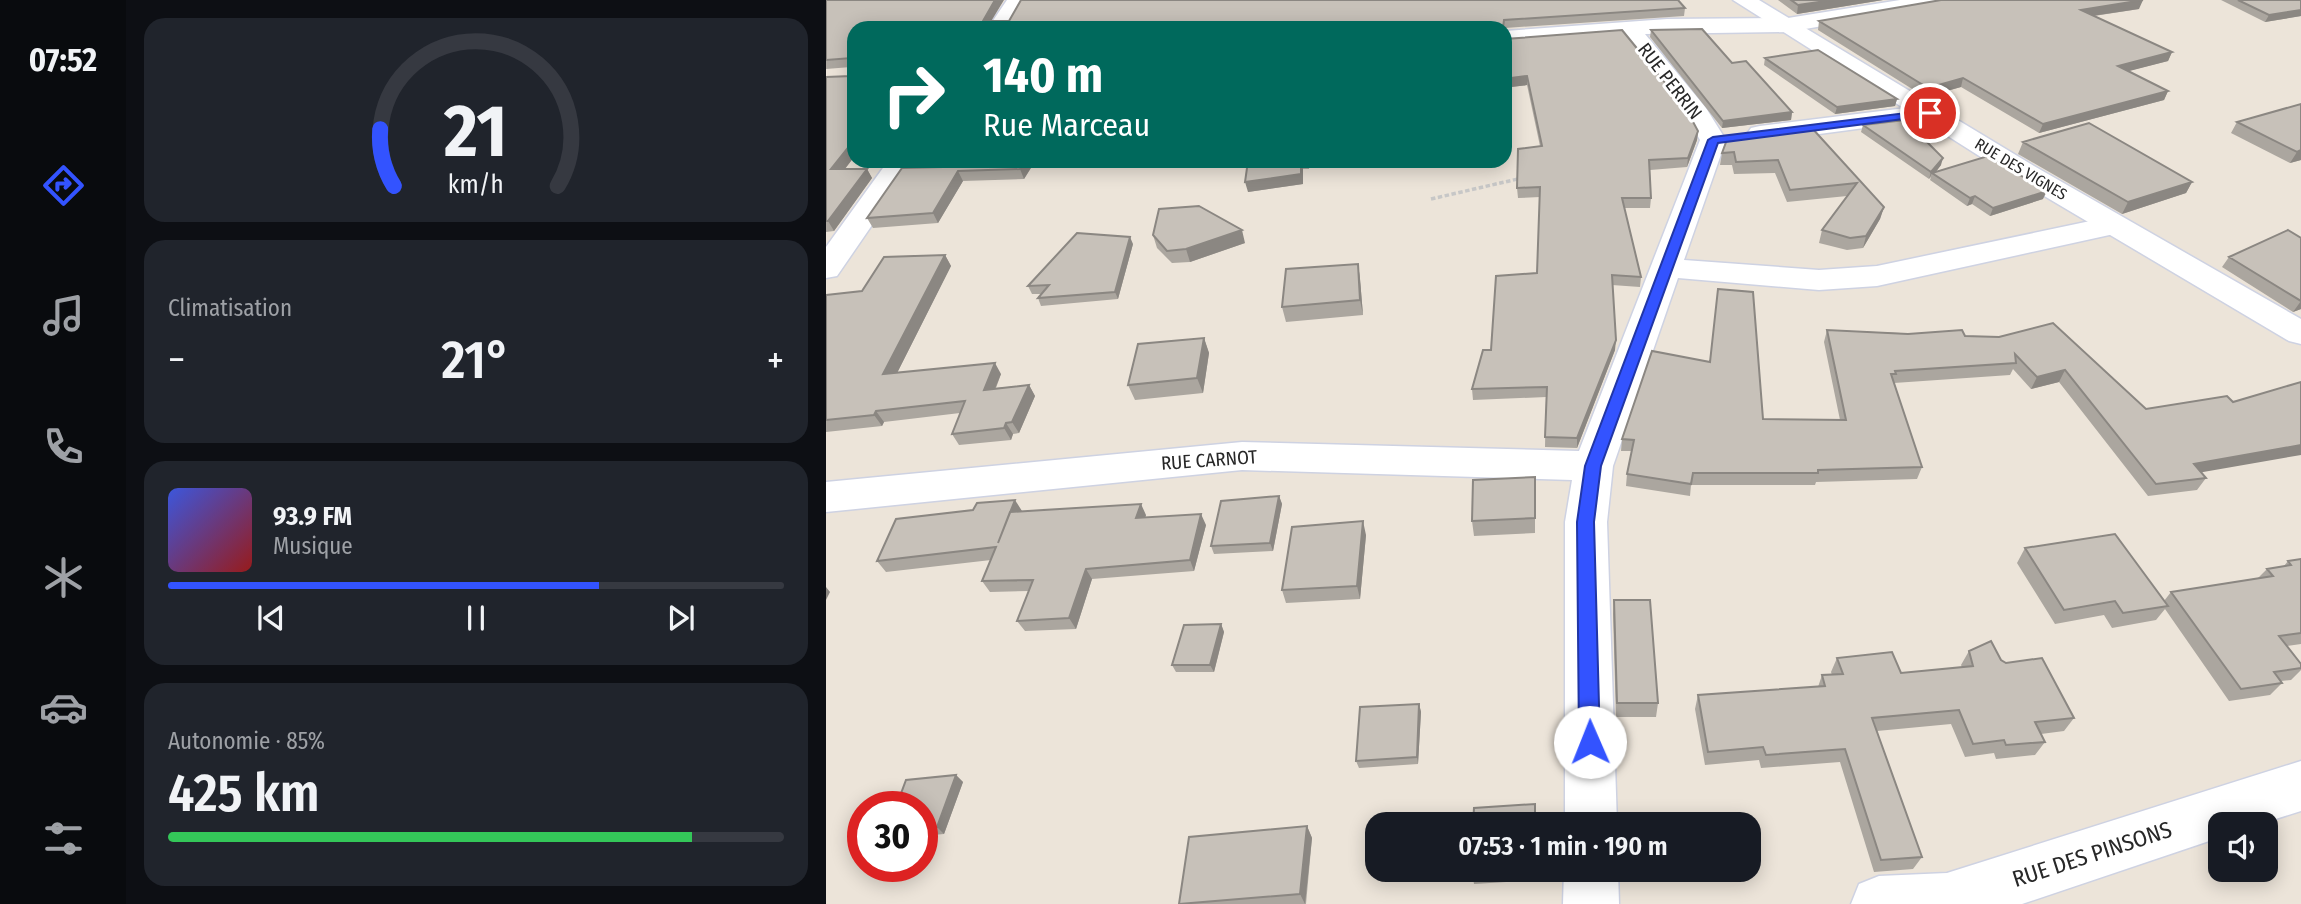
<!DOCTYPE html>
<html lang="fr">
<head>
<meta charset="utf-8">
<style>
  body { margin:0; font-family:"Fira Sans Condensed",sans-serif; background:#20242c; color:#f1f3f6; height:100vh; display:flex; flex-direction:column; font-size:26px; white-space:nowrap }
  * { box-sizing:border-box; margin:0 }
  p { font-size:23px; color:#9ea1a6 }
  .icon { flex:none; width:38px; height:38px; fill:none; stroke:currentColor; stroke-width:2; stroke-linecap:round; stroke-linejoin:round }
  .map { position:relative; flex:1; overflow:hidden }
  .side { display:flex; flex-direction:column; gap:18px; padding:18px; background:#0d0f14; width:700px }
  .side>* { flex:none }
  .hud { position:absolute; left:21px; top:21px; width:665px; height:147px; border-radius:21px; box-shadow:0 4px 18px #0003; background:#00695c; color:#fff; overflow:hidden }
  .tools { position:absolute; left:1382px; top:812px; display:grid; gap:14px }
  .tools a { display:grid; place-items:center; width:70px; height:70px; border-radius:14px; background:#171b24; box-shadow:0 4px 18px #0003; font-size:35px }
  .speed { position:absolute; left:21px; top:791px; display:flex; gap:14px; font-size:35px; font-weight:700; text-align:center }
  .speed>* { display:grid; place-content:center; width:91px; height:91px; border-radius:50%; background:#171b24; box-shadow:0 4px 18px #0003; line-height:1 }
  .speed .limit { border:10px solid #d22; background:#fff; color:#111 }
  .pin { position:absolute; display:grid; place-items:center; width:60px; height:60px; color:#fff; margin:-30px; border:4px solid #fff; border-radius:50%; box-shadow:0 2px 7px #0007 }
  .me { position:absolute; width:77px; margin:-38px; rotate:359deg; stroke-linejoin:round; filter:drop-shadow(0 0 5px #0008) }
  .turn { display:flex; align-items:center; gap:24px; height:147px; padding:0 21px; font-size:32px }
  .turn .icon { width:91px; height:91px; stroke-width:2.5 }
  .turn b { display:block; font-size:49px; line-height:60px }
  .big { font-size:52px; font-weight:600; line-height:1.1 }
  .side .card { flex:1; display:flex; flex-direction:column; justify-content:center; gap:10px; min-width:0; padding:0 24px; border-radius:21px; background:#20242c }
  .side .dial { align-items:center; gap:0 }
  .dial svg { height:182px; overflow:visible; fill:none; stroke:#363941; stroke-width:7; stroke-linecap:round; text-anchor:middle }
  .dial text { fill:#f1f3f6; stroke:none }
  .song { display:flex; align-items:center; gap:21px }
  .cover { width:84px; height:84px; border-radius:10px; background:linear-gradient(135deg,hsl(230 70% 55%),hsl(0 70% 35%)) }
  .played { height:7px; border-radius:4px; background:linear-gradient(90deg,#3353ff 70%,#363941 70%) }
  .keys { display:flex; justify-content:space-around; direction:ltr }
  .heat { display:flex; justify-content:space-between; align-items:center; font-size:38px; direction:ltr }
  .charge { height:10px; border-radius:5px; background:linear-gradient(90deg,#34c759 85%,#363941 0) }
  .trip { position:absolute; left:539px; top:812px; width:396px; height:70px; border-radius:21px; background:#171b24; box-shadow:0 4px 18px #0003; font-weight:600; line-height:70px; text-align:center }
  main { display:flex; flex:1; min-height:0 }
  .dock { display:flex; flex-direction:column; width:126px; justify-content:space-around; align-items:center; background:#090b0e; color:#9ea1a6 }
  .dock .icon { width:49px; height:49px }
  .dock .active { color:#3353ff }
  .dock b { font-size:32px; color:#f1f3f6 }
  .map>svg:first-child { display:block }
</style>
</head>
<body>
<main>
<nav class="dock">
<b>07:52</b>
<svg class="icon active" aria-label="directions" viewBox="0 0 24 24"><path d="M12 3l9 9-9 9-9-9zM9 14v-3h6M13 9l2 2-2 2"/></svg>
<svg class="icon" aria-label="music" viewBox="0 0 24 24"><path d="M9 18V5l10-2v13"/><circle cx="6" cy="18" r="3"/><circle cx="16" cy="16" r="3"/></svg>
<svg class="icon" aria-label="phone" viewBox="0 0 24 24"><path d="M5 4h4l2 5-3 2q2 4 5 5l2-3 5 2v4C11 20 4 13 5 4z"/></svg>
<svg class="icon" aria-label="climate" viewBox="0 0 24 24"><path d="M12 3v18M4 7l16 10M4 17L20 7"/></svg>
<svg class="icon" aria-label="car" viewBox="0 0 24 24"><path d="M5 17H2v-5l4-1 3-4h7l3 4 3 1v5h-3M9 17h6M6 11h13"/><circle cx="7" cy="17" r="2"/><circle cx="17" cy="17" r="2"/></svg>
<svg class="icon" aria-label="filters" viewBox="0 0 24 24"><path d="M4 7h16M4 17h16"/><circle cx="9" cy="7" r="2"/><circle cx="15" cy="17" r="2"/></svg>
</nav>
<section class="side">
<div class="card dial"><svg viewBox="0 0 100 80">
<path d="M14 69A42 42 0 1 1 86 69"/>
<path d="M14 69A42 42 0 0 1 8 44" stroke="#3353ff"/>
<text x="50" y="56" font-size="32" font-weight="700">21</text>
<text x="50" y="72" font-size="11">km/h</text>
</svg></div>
<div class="card"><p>Climatisation</p>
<div class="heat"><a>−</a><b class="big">21°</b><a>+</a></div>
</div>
<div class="card">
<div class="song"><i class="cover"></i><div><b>93.9 FM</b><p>Musique</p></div></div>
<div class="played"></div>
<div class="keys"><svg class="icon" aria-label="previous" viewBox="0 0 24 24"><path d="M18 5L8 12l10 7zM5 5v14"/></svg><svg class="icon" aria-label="pause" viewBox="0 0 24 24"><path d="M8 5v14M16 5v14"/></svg><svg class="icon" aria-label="next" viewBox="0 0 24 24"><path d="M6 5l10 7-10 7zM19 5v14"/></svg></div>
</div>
<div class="card"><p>Autonomie · 85%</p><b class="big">425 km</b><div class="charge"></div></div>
</section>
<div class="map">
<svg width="1475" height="904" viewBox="0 0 1475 904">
  <rect width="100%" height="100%" fill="#ece4d9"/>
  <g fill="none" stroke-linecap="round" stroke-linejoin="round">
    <g stroke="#ced2e2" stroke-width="3">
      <path id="street" d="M181,0H203L184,28H162Z
        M1074,0H1123L1112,6L962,32L819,34L880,108L900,140L858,260L993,270L1051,266L1288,216L1299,219L1303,225L1299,231L1288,234L1051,286L993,290L852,278L787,466L781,522L791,824H739V522L746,480L416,470L0,512V482L416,442L753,451L874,140L860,115L797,36L679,45V31L841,19L962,18Z
        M1104,105L1113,108L1117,113L1113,118L934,142L925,140L921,134L925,128L934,126Z
        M62,161H90L11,276L0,278V247Z
        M1475,761V811L1434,824H1395V837L1196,904H1025L1033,884L1053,876L1121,873Z
        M738,870H792L793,904H737Z"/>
    </g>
    <g stroke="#ced2e2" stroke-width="3">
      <path id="secondary" d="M907,0H933L1208,166L1475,319V344L1463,341L1188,178Z"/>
    </g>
    <path stroke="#c7c7c7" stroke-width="3.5" stroke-dasharray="4.5 2.5" stroke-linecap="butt" d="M605,199L696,178"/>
    <use href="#street" fill="#fff" fill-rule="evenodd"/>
    <use href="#secondary" fill="#fff" fill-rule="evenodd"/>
  </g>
  <path fill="#aba69f" d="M0,0L165,21L859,8L858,16L679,28H28V157L19,169H41L46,178L8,231L0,232V77L25,76V67L0,69Z
    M952,0H1057L971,14Z
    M1395,0H1475V16L1439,22Z
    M1313,9L1268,16L1346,52L1342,61L1302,71L1342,91L1338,100L1213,133L1135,87L1099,97L992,30L993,21Z
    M825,30L906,63L966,112L965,120L896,128L824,37Z
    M679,39L872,131L871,140L861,167L824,170L825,198L824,208H798L815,277L814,287L786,285L789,350L751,448L719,447L720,397L647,400L646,389L665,350L711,273L714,197L692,198L691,188L714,146L701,85L685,87L683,81H679Z
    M939,58L1071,99L1069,106L1009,114L938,65Z
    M1475,104V160L1464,163L1405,133L1411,122Z
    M1037,125L1115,165L1110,172L1217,199L1164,216L1146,204L1141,206L1104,180L1105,177L1103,179L1035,132Z
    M985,127L1058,207L1054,219L1037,248L1021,250L993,243L996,230L1021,196L961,202L949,173L908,174L906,165H894L896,153Z
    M1197,142L1366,182L1360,193L1296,214L1192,154Z
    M123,161H238L208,163L198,179L137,181L112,223L47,228L41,218L117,167Z
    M422,161H484L483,169H477V184L422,192Z
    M327,235L419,243L364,262L346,263L331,248Z
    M1475,238V309L1467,312L1396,267L1403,257Z
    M307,244L292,299L215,306L212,298L215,294H206L202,286Z
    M119,255L125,266L71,373L175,374L170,388L203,385L209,396L193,433L187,434L185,440L133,445L126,434L134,413L58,422L56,426L0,432V295L36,291Z
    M532,264L534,279L537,315L460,322L456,307Z
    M1227,323L1375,473L1380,478L1371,490L1322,496L1233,382L1205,389L1187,369L1184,375L1068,383L1096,467L1091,479L990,482L989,485H865L864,496L800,486L801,474L806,451H795L796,439L937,419L1014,420L998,342L1001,330L1173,337Z
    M378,338L383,353L377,393L309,400L302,385Z
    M709,477V533L648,536L646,521Z
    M453,496L456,504L447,551L388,554L385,546Z
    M196,511L320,515L319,518L380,525L368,571L266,579L250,629L199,631L191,621L203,591L164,592L156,581L165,560L60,572L51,561Z
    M540,535L534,599L460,603L456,590Z
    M1199,548L1338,601L1345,592L1432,578L1441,569L1458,566L1462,561L1475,559V644L1461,646L1475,664V670L1465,680L1455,681L1456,683L1444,695L1403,701L1339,609L1330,620L1286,628L1278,615L1229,624L1191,563Z
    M788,600L832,703L830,717H790L787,614Z
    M395,624L398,632L388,672H350L346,665Z
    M1143,651L1175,660L1248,718L1238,731L1215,734L1219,742L1209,755L1170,759L1168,753L1139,757L1125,724L1051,731L1096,857L1087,869L1048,872L1014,762L935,768L933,760L879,765L869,709L872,695L992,687L996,675H1006L1005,672L1011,658L1075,673L1136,667L1135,665Z
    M593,704L595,712L592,764L533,768L530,761Z
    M130,775L137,782L118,834L96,836V807Z
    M481,826L486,838L480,904H353Z
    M711,870L712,880L648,884L647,878Z"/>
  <path fill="#8b8782" d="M169,0H178L161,28L157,21Z
    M1007,0H1057L971,14L972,5Z
    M1317,0L1313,9L1252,18L1255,10Z
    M1475,10V16L1439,22L1443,15Z
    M1346,52L1342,61L1288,75L1292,66Z
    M701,76V85L685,87V78Z
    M1137,78L1135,87L1099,97L1102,88Z
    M1342,91L1338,100L1213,133L1217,124Z
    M1071,99L1069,106L1009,114L1011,107Z
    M966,112L965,120L896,128L897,121Z
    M872,131L871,140L861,167L862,158Z
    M28,140V157L11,179L5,169Z
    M1475,150V160L1464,163L1471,152Z
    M1117,158L1115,165L1108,174L1106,173L1103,179L1105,172Z
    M199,161H207L208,163L198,179L194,169Z
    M475,161L477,169V184L422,192L419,182Z
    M41,169L46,178L8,231L2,221Z
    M132,171L137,181L112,223L107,213Z
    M1366,182L1360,193L1296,214L1302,202Z
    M1221,191L1217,199L1164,216L1167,208Z
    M1149,196L1146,204L1141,206L1144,198Z
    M1058,207L1054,219L1037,248L1040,236Z
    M416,230L419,243L364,262L360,249Z
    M304,237L307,244L292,299L289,292Z
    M119,255L125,266L65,385L57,374Z
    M532,264L534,279L537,315L534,300Z
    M1475,301V309L1467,312Z
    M378,338L383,353L377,393L371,378Z
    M790,340L789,350L751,448V438Z
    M169,363L175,374L164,401L158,390Z
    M1239,370L1233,382L1205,389L1211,377Z
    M203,385L209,396L193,433L186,422Z
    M50,411L58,422L56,426L48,415Z
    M180,423L187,434L185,440L178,428Z
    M1475,445V455L1360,475L1368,464Z
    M453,496L456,504L447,551L444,543Z
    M189,500L196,511L179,554L172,543Z
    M315,504L320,515L315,529L310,518Z
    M375,514L380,525L368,571L364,560Z
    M537,521L540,535L534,599L531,586Z
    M260,569L266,579L250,629L243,618Z
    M0,587L4,592L0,600Z
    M395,624L398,632L388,672L384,665Z
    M593,704L595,712L592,764L591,757Z
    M130,775L137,782L118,834L111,827Z
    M481,826L486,838L479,904L474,894Z"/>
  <path fill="#c7c1b9" stroke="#8b8782" stroke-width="2" d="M0,0H169L157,21H183L195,0H852L859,8L678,20L677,28H28V140L5,169H41L2,221H0V77L25,76V58L0,60Z
    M965,0H1007L972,5Z
    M1115,0H1317L1255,10L1346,52L1292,66L1342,91L1217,124L1137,78L1102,88L993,21Z
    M1412,0H1475V10L1443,15Z
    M876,29L906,63L920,61L966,112L897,121L825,30Z
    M796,30L859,107L872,131L862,158L823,160L825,198H796L815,277L786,275L790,340L751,438L719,437L721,387L646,389L657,350H665L670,276L711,273L714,187L691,188L692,149L716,146L701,76L685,78L682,72H679V39Z
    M992,50L1071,99L1011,107L939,58Z
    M1475,104V150L1471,152L1411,122Z
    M1079,120L1117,158L1105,172L1037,125Z
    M1263,123L1366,182L1302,202L1197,142Z
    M985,127L1058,207L1040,236L1024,238L996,230L1031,183L964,190L952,160L910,162L908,152L896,153L902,137Z
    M1162,156L1221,191L1167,208L1149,196L1144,198L1106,173Z
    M123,161H199L194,169L132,171L107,213L41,218L76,168L117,167Z
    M422,161H475V174L419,182Z
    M373,206L416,230L360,249L341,251L327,235L333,209Z
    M1462,230L1475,238V301L1403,257Z
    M251,233L304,237L289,292L212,298L223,285L202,286Z
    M119,255L57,374L169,363L158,390L203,385L186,422L180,423L178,428L126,434L139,401L50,411L48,415L0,420V295L36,291L58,257Z
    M532,264L534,300L456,307L460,269Z
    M892,289L927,292L937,419L1020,420L1001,330L1082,334L1136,330L1139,336L1173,337L1227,323L1320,409L1401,396L1407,402L1475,382V445L1368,464L1380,478L1330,484L1239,370L1211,377L1189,354L1190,363L1069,371L1070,374H1065L1096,467L992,470V473H867L865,484L801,474L808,440L796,439L826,351L884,362Z
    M378,338L371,378L302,385L312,344Z
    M709,477V518L646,521L647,480Z
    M453,496L444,543L385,546L395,501Z
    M189,500L172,543L184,512L315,504L310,518L375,514L364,560L260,569L243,618L191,621L207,580L156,581L170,547L51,561L70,519L147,510L151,503Z
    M537,521L531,586L456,590L466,527Z
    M1289,534L1342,606L1297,613L1289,601L1238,610L1199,548Z
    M1475,559V633L1453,636L1475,664V668L1448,672L1456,683L1415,689L1345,592L1447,576L1441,569L1465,565L1462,561Z
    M788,600H824L832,703H791Z
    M395,624L384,665H346L358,625Z
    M1165,641L1175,660L1180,663L1216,658L1248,718L1209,722L1219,742L1180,745L1178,740L1147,744L1133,710L1046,718L1096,857L1055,860L1019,749L940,755L937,747L882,752L872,695L999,686L996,675L1017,674L1011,658L1066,652L1075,673L1147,666L1143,651Z
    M593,704L591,757L530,761L534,707Z
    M130,775L111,827L96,829V807H70L80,780Z
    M709,804V824H647L648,808Z
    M481,826L474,894L353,904L363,837Z
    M647,870H711V873L647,878Z"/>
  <path fill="#3353ff" stroke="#2136a6" stroke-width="2" d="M1104,110L1109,113L1108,115L892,143L775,466L768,522L774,742L771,749L764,751L756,749L753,742L751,522L759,466L882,140L887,137Z"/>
  <g text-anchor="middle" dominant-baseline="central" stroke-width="6" stroke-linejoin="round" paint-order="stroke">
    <g font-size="16" fill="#282828" stroke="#fff">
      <text transform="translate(1195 169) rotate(31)">RUE DES VIGNES</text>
    </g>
    <g font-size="19" fill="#282828" stroke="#fff">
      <text transform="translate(844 81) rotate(52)">RUE PERRIN</text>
      <text transform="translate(383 460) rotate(-4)">RUE CARNOT</text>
    </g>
    <g font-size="23" fill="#282828" stroke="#fff">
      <text transform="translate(1266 854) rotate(-18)">RUE DES PINSONS</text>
    </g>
  </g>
</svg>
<div class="tools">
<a><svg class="icon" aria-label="sound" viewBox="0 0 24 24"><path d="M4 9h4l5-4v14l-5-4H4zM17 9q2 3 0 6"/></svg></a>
</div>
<div class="speed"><div class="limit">30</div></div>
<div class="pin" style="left:1104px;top:113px;background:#d93025"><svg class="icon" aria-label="arrive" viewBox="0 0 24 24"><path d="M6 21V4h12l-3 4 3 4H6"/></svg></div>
<svg class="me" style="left:764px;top:742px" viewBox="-20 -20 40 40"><circle r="19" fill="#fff"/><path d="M0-13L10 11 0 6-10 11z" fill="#3353ff"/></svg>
<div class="trip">07:53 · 1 min · 190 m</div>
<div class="hud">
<div class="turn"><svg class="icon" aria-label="right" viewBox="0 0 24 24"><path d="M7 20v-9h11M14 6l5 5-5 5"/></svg><div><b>140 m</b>Rue Marceau</div></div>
</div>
</div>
</main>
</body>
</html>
